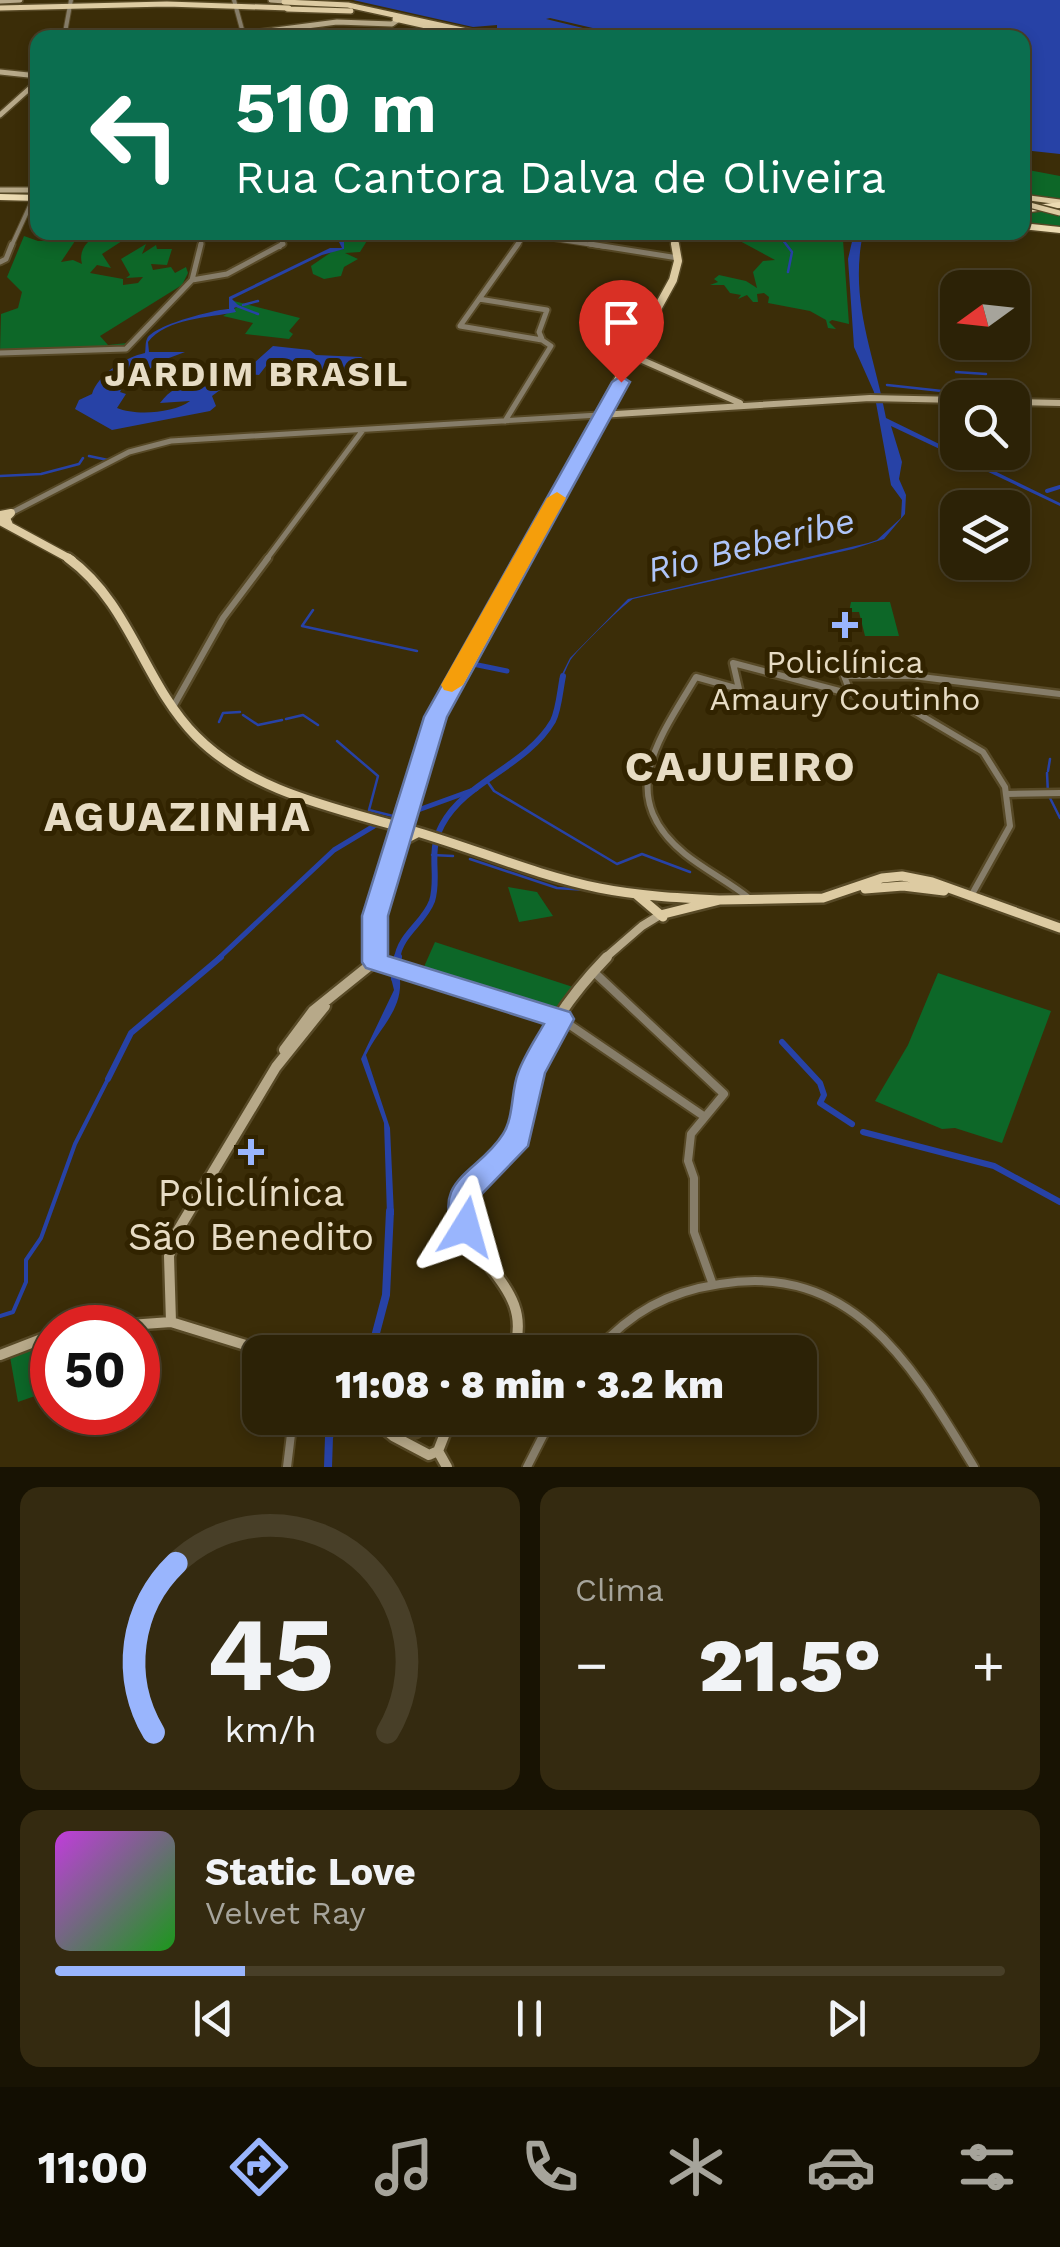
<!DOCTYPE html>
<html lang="pt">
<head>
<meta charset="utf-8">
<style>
  body { margin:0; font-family:"Work Sans",sans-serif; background:#342a10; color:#f1f3f6; height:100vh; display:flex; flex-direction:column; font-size:38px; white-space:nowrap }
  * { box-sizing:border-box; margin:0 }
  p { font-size:32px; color:#a6a49b }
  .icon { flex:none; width:55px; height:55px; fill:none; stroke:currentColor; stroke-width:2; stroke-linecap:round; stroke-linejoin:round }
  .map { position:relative; height:1467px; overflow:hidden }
  .panel { display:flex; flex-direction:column; gap:20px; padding:20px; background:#181303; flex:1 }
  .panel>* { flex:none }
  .banner { position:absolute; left:30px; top:30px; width:1000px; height:210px; border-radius:20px; box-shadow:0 5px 15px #0003,0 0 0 2px #483f28; background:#0b6e4f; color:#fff; overflow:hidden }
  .needle { width:65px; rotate:255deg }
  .tools { position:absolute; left:940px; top:270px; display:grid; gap:20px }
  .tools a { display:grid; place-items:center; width:90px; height:90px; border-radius:20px; background:#2c2206; box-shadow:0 5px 15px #0003,0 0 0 2px #483f28; font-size:50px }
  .speed { position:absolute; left:30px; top:1305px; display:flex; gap:20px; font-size:50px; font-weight:700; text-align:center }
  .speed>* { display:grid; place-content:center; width:130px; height:130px; border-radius:50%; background:#2c2206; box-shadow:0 5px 15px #0003,0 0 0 2px #483f28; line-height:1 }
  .speed .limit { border:15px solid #d22; background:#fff; color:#111 }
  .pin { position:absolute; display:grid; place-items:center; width:85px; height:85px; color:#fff; margin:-102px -42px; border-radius:50% 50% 50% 0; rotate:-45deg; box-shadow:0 0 10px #0007 }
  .pin .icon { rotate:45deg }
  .me { position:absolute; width:110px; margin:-55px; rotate:8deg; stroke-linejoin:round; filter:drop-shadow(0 0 8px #0008) }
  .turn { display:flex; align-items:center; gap:35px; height:210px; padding:0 40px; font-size:45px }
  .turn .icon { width:130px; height:130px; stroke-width:2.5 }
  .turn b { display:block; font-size:70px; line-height:85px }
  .big { font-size:75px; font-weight:800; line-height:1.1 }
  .panel .tile { flex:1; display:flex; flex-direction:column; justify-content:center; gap:15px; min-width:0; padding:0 35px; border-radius:20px; background:#342a10 }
  .panel .dial { align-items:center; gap:0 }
  .dial svg { height:260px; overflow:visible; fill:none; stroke:#483f28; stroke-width:7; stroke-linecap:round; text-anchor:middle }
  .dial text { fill:#f1f3f6; stroke:none }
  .song { display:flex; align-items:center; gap:30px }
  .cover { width:120px; height:120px; border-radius:15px; background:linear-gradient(135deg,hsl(290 70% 55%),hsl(120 70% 35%)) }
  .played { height:10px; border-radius:5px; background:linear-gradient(90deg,#99b5fd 20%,#483f28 20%) }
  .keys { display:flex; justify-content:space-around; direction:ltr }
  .heat { display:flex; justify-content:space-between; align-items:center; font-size:55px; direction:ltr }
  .panel .tiles { flex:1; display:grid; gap:20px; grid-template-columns:1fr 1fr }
  .tile:last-child { grid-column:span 2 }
  .trip { position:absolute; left:242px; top:1335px; width:575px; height:100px; border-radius:20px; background:#2c2206; box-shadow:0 5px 15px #0003,0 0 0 2px #483f28; font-weight:800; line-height:100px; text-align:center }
  .tabs { display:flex; height:160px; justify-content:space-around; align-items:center; background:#120e02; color:#a6a49b }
  .tabs .icon { width:70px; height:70px }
  .tabs .on { color:#99b5fd }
  .tabs b { font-size:45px; color:#f1f3f6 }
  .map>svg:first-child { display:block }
</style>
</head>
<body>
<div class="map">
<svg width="1060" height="1467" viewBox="0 0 1060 1467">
  <rect width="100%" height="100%" fill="#3b2d08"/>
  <path fill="#0d6728" d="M1023,169L1060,176V230L1023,222Z
    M99,233L104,239L120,238L122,241L102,254L111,268L97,265L90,273L123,279V285L138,283L143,277L126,278L130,275L121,259L146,244L142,254L156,245L157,249H172L167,265L151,264L153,270L171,267L175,273L186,267L188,273L182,285L100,336L108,345L127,343L120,350L0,352L1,314L18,308L22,292L7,277L24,236L38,241H75L61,262L73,260L82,264C78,250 88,240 99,233Z
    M725,233H825L821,239L843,240L849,324L832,320L829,322L836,329L828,328L826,320L810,311L768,303L769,297L764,293L757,294L758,302H753L747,295L738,299L741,295L730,293L724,285H710L718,282L714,279L719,275L746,281L757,288L753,272L763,261L775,260Z
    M370,236L360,252L345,253L358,259L344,267L341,276L324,279L313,274L311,266L333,251L344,249V242L351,237Z
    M230,300L300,318L289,331L293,334L289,339L245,334L253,323L223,316L239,306Z
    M851,602H890L899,636H865L859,612H849Z
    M508,887L537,892L553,916L519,922Z
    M435,942L576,988L557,1015L423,969Z
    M938,973L1051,1011L1002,1143L955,1128L942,1129L875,1101L908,1045Z
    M47,1345L52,1390L18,1402L10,1357Z"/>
  <path fill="#2742a6" d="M353,0H1060V154L1023,150L1022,38L631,37L550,18L546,19L620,37L530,38L497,32V25L473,27Z
    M344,233H367L370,236H351L344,242V249L322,255L232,299L239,306L234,308L236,312C208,318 167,318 148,342L149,352H185L161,361L122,388L120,392L126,394L117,408C136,416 174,413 190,401L160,403C177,380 194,383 220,390L212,396L216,406L210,411L112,430L75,409L79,400L92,394C98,374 126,357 145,353C146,348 145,343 147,339C153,325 217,309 229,309V297L330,248H342L339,242Z
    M854,233H863C849,302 874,352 886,418L1060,503V506L891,426L902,462L899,479L906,495L905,514L884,539L853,549L633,599C624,604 575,652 570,661C565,670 565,675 559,680L570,658L628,599L868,543L877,540L901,518L902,500L891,485L874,392L854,347L848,259Z
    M273,346L310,350L316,355L361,357L367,361L356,374L347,378L274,366H266L259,375L243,373Z
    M389,970L399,972C406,1008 380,1026 366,1055L390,1128L394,1215H387L384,1123L361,1059L394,990Z"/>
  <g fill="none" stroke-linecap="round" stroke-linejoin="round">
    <path stroke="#2742a6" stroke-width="2.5" d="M782,232L779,235L792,252L788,272
      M243,305L258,301
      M237,306L258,314
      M956,372L986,374
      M887,385L951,392L962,398
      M89,456L108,460
      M0,476L41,474L79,464L83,458
      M313,610L302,626L417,651
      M243,715L258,725L282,720
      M286,719L303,715L318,725
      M219,722L223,713L240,712
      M337,741L378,776L369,810L393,816
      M1048,771L1050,759
      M1047,773L1048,794L1060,818
      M487,781L494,791L617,864L642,854L690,872
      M432,855L453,856
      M470,859L557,888L587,890"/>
    <path stroke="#2742a6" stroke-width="4" d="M0,1316L13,1312L26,1282V1260L41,1238L75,1144L108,1079"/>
    <path stroke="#2742a6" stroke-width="4" d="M1047,491L1060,487"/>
    <path stroke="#2742a6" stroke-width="5" d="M468,663L507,671
      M218,959L334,850L374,826L476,789"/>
    <path stroke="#2742a6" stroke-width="6" d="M782,1042L820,1083L824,1095L820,1103L852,1124
      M108,1079L131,1033L221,957
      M863,1132L994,1166L1060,1202"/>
    <path stroke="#2742a6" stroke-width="6" d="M397,959C400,934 424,923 432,901C440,876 427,853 442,825C465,781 526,767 553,721C559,709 560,690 563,676"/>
    <path stroke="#2742a6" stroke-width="8" d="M395,978L398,957
      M371,1352L386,1295L390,1211
      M328,1467L329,1437L338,1418"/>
    <g stroke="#574926" stroke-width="6">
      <path id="tertiary-far3" d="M234,0L243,33
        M64,38L71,0
        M509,232L606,247
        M11,247L33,199
        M200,247L202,239L227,232
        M280,247L287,232
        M516,247L527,232"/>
    </g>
    <g stroke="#574926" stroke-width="9">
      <path id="tertiary-far2" d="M590,244L678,258
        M0,262L6,259L12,244
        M192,280L227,274L283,244
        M479,299L547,310L539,332L542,339
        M0,353L126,349L192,280L201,244
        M505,421L551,346L542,340L460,326L518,244
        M9,514L129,452L171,441L599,415
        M266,560L363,430"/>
    </g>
    <g stroke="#574926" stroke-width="11">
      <path id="tertiary-far1" d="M851,694L844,676H913L1060,694
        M173,707L223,618L268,558
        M1007,794L1060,793
        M749,898C729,882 705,870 685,854C614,796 659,739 696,677L739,689L733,663L912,710L983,752L1005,787L1010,826L971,896"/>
    </g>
    <g stroke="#574926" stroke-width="12">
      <path id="tertiary" d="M370,962L395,965L561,1019L705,1117
        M595,973L724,1094L691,1134L688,1161L694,1178V1232L713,1285
        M595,1352C631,1312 667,1292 720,1284C854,1262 913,1367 974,1467
        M287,1467L293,1418
        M527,1467L552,1418"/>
    </g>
    <g stroke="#574926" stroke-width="8">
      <path id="secondary-far3" d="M271,0L285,1
        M0,1L20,0
        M215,38L337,22L392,24L399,19
        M0,72L38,76
        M0,115L38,81
        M0,190H38"/>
    </g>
    <g stroke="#574926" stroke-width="10">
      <path id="secondary-far2" d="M633,356L740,403
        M1012,402L1060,403
        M600,415L870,398L958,400"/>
    </g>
    <g stroke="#574926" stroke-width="12">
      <path id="secondary-far1" d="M369,959L372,916L396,826
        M604,959L642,926L660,915"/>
    </g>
    <g stroke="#574926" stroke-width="15">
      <path id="secondary" d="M284,1050L313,1011L369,966L370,957
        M171,1322L169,1256L177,1232L276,1067L325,1006
        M88,1328L171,1322L268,1352
        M513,1352C537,1287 466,1265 462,1208C460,1176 502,1161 517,1138C530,1119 525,1093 532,1071C546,1029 576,989 607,957
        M0,1355L52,1335
        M371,1418L393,1436L429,1455L438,1451
        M389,1418L416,1432L438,1418
        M438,1451L451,1418
        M438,1451L447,1467"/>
    </g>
    <g stroke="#574926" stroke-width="8">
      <path id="primary-far2" d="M284,2L348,5L499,38
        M0,8L167,4L289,8
        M287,9L351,11
        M395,19L444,30
        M1022,197L1060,202
        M673,232L676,247"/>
    </g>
    <g stroke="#574926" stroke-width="11">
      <path id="primary-far1" d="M0,515L11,513L6,518L9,525
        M0,521L72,560
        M519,560L673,280L678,261L675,244"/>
    </g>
    <g stroke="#574926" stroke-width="14">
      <path id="primary" d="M68,558C131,604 143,682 196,736C253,794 342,809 417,832C478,850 536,875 599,888C639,896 680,898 720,900
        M396,826C426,726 470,649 520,558
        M394,845L417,833
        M865,889L903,886L944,891
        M637,895L663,917
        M660,915L720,900L823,898L882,878L902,876L932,882L1060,928"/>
    </g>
    <g stroke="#574926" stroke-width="9">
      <path id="trunk" d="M0,197L38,198
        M1022,210L1060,205
        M1022,226L1060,230"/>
    </g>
    <use href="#tertiary-far3" stroke="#867d69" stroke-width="4"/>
    <use href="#tertiary-far2" stroke="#867d69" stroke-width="5"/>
    <use href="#tertiary-far1" stroke="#867d69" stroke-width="6"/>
    <use href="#tertiary" stroke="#867d69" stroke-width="8"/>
    <use href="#secondary-far3" stroke="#b7a989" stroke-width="5"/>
    <use href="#secondary-far2" stroke="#b7a989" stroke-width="6"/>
    <use href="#secondary-far1" stroke="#b7a989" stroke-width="8"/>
    <use href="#secondary" stroke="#b7a989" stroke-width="10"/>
    <use href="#primary-far2" stroke="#ddcba2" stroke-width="5"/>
    <use href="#primary-far1" stroke="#ddcba2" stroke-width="8"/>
    <use href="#primary" stroke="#ddcba2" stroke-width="9"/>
    <use href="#trunk" stroke="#ecdbb2" stroke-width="6"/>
    <g stroke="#574926" stroke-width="8" stroke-linecap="butt">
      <path id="primary-bridge" d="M1022,203L1060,213"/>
    </g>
    <use href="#primary-bridge" stroke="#ddcba2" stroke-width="5"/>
  </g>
  <path fill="#99b5fd" stroke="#6376a4" stroke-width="2.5" d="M621,376L630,382L447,717L388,916V956L570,1012L574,1019L545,1073L528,1146L478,1198L481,1227L477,1236L466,1240L456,1236C429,1179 479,1173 503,1134C514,1117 511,1091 518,1073C524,1056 535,1040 544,1024L366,968L362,962V916L424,717L612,382Z"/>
  <path fill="#f59e0b" d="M557,492L566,498L463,685L452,692L444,690L441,685L547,498Z"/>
  <g fill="#99b5fd" stroke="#312300" stroke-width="4">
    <path d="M840 610h10v10h10v10h-10v10h-10v-10h-10v-10h10z"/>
    <path d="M246 1137h10v10h10v10h-10v10h-10v-10h-10v-10h10z"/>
  </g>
  <g text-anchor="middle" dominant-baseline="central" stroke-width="10" stroke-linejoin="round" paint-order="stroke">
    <g font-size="32" fill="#e7dcc4" stroke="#312300">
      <text x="845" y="662">Policlínica<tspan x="845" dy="37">Amaury Coutinho</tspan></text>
    </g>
    <g font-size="35" font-weight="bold" letter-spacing="2.5" fill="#e7dcc4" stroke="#312300">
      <text x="257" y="374">JARDIM BRASIL</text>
    </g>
    <g font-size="35" font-style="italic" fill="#afc5f9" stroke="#312300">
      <text transform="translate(751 545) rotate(-14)">Rio Beberibe</text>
    </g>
    <g font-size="38" fill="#e7dcc4" stroke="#312300">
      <text x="251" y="1193">Policlínica<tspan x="251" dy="44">São Benedito</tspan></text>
    </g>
    <g font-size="42" font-weight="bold" letter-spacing="2.5" fill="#e7dcc4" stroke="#312300">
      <text x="741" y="766">CAJUEIRO</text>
      <text x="178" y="816">AGUAZINHA</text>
    </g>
  </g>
</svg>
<div class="tools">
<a><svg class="needle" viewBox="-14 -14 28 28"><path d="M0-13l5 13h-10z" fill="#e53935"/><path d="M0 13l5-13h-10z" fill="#a6a49b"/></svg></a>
<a><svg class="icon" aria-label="search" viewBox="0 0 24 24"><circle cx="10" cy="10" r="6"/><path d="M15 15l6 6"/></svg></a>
<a><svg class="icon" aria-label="layers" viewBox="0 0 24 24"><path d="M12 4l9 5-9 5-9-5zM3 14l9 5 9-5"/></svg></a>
</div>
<div class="speed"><div class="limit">50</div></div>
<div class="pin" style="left:621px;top:382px;background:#d93025"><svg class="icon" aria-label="arrive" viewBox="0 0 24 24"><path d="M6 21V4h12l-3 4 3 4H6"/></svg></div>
<svg class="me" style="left:466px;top:1227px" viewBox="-20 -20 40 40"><path d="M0-17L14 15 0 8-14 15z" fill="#99b5fd" stroke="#fff" stroke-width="4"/></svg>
<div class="trip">11:08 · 8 min · 3.2 km</div>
<div class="banner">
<div class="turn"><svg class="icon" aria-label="left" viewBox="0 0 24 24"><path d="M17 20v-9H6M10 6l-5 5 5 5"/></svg><div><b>510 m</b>Rua Cantora Dalva de Oliveira</div></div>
</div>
</div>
<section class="panel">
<div class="tiles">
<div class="tile dial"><svg viewBox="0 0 100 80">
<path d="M14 69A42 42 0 1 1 86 69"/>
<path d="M14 69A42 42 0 0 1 21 17" stroke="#99b5fd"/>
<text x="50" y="56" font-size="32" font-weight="700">45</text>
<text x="50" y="72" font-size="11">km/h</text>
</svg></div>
<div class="tile"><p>Clima</p>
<div class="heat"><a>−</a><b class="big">21.5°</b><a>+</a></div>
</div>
<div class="tile">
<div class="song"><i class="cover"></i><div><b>Static Love</b><p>Velvet Ray</p></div></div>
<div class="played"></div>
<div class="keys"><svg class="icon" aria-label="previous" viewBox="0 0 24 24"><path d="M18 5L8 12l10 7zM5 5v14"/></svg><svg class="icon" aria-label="pause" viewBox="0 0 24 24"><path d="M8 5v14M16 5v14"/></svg><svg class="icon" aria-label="next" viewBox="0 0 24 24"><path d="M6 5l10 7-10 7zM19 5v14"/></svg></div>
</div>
</div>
</section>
<nav class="tabs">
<b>11:00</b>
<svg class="icon on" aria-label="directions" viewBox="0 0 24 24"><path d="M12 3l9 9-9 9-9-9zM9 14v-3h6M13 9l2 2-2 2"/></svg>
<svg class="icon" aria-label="music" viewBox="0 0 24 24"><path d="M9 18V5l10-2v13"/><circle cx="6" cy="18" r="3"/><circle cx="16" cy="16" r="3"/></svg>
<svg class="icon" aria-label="phone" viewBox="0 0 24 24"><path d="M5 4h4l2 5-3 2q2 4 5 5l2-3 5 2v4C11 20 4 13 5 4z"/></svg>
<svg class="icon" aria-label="climate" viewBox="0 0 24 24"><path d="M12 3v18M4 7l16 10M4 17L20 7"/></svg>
<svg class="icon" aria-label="car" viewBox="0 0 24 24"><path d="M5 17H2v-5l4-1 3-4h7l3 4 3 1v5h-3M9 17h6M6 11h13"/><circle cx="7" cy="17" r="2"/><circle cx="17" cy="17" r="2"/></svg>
<svg class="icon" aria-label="filters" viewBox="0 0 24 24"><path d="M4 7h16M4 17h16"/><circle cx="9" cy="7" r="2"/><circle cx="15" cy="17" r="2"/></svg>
</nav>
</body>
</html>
